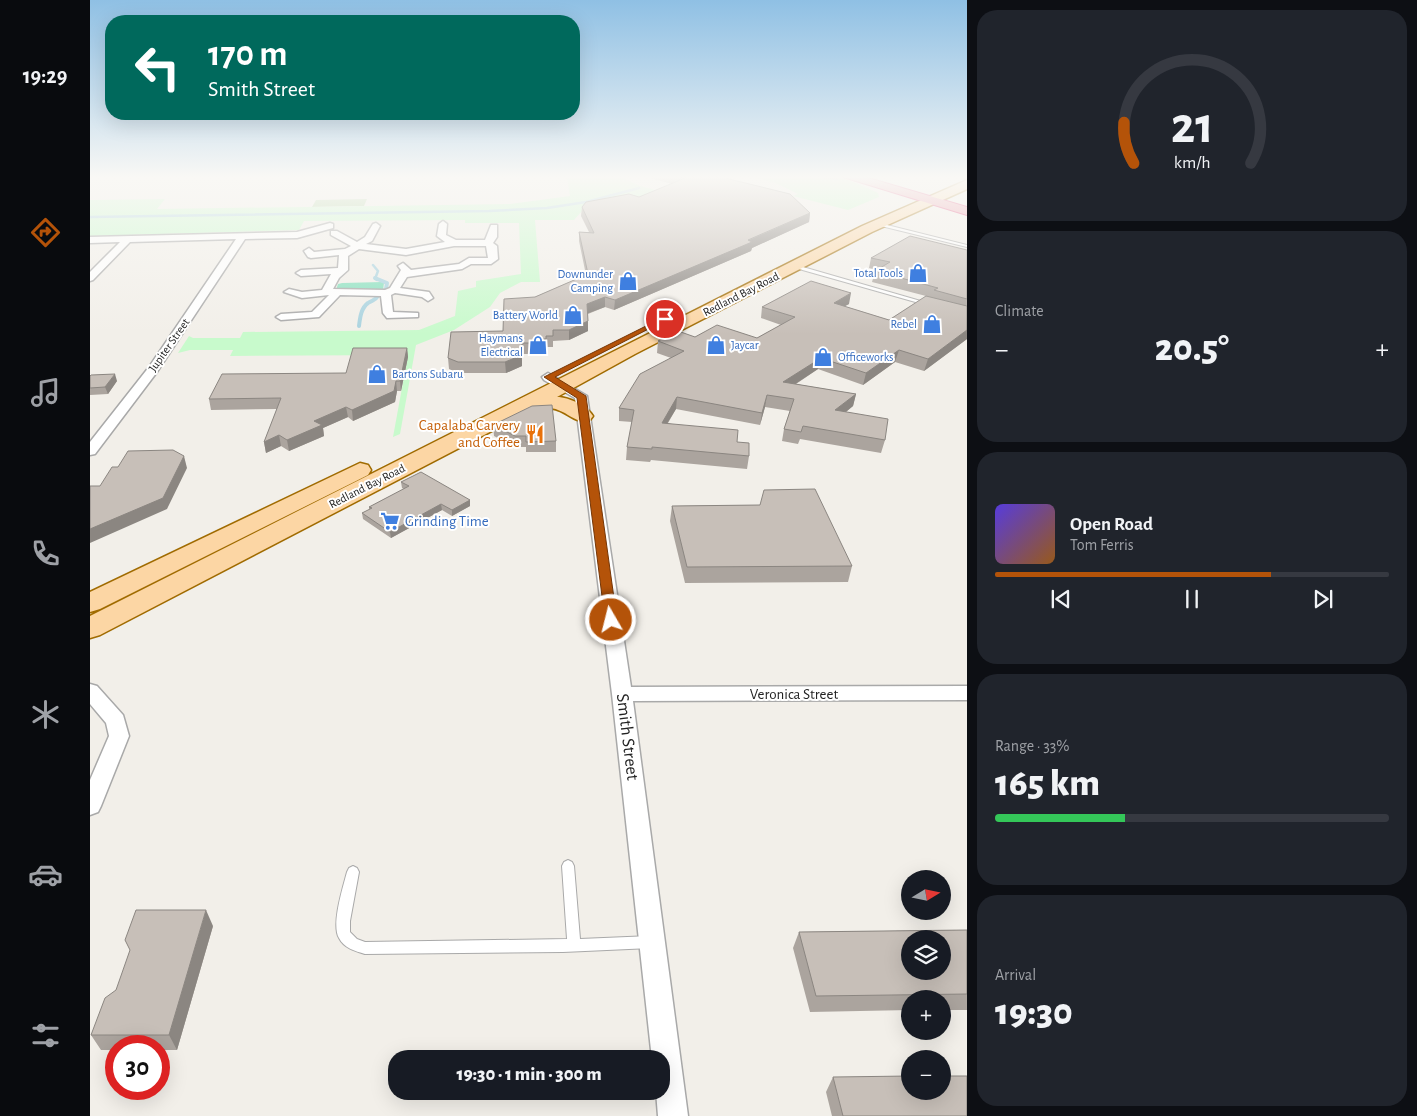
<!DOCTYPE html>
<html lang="en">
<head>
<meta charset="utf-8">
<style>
  body { margin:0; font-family:"Alegreya Sans",sans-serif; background:#20242c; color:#f1f3f6; height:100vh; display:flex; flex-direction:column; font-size:19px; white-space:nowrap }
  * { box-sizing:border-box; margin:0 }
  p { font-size:16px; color:#9ea1a6 }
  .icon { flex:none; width:28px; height:28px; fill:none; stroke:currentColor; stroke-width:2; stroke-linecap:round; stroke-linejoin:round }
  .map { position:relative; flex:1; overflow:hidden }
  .drawer { display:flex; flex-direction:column; gap:10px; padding:10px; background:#0d0f14; width:450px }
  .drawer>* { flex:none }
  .top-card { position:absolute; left:15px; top:15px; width:475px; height:105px; border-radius:20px; box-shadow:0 5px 20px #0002; background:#00695c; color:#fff; overflow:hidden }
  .needle { width:32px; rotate:80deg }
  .controls { position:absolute; left:811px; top:870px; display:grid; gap:10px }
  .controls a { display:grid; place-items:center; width:50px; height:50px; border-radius:50%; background:#171b24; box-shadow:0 5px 20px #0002; font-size:25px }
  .speed { position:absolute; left:15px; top:1035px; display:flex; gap:10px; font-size:25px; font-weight:700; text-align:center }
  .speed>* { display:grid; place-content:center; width:65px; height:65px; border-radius:50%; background:#171b24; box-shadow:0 5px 20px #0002; line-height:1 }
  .speed .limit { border:8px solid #d22; background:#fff; color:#111 }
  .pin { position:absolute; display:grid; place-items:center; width:42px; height:42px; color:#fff; margin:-21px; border:2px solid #fff; border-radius:50%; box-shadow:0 1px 5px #0007 }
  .me { position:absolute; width:55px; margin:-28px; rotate:352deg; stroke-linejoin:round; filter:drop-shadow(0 0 4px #0008) }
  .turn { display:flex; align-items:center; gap:18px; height:105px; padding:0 20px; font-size:22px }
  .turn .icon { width:65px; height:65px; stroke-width:2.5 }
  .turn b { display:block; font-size:35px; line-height:42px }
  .big { font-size:38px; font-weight:800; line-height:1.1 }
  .drawer .tile { flex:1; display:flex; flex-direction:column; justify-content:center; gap:8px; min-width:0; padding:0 18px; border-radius:20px; background:#20242c }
  .drawer .dial { align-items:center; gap:0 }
  .dial svg { height:130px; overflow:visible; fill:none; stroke:#363941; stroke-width:7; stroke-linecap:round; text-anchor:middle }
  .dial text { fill:#f1f3f6; stroke:none }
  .song { display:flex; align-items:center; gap:15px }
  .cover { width:60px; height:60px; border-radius:8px; background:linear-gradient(135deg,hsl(250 70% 55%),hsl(30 70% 35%)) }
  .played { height:5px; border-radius:2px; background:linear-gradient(90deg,#b45309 70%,#363941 70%) }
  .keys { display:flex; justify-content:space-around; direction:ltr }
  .heat { display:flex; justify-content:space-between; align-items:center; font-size:28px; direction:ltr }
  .charge { height:8px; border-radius:4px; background:linear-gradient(90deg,#34c759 33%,#363941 0) }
  .trip { position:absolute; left:298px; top:1050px; width:282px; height:50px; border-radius:20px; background:#171b24; box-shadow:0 5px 20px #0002; font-weight:800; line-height:50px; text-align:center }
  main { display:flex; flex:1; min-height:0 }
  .tab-bar { display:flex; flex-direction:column; width:90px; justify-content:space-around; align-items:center; background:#090b0e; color:#9ea1a6 }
  .tab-bar .icon { width:35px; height:35px }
  .tab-bar .selected { color:#b45309 }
  .tab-bar b { font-size:22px; color:#f1f3f6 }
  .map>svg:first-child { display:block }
</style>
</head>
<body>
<main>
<nav class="tab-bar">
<b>19:29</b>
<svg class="icon selected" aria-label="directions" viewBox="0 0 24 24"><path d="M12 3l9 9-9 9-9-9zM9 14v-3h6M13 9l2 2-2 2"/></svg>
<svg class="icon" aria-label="music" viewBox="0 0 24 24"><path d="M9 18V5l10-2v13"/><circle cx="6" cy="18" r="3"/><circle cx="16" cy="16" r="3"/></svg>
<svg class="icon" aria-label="phone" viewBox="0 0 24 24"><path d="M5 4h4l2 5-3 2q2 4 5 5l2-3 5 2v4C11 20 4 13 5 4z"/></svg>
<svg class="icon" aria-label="climate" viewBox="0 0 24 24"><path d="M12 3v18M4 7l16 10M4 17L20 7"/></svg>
<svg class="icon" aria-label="car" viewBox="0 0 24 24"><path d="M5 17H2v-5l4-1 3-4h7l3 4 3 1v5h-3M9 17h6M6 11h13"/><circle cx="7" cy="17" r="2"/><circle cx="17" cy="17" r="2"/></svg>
<svg class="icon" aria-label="filters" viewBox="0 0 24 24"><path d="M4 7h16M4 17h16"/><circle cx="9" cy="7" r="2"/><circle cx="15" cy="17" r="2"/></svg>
</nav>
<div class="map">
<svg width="877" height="1116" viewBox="0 0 877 1116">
  <rect width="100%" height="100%" fill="#f2efe9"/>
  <path fill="#add19e" d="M277,199L274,206L222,207L226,200Z"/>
  <path fill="#c8facc" d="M477,177H531L550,186L577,193L492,211L484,220H445L450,282H431L410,293L400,307L364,330L326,345L310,434L303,437L318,355L140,356L143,350H100L88,353L99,336L103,338H150L153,332L329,330L365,316L368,291L386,287V281L431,274L429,223H375V220L214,221L209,230L0,236V200L75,199L67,209L420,204L480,196Z
    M662,177H751L784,191L788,193L789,197L758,210L703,196L708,194L686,183Z"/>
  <path fill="#88e0be" d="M292,282L294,283L293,290H246L248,284L252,283Z"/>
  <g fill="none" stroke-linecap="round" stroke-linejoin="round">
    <path stroke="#aad3df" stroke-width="2.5" d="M732,177L747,179
      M0,217L399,211L457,208L496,202L549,188
      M283,265L288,271L285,279L287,280"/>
    <path stroke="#aad3df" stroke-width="4" d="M285,278L297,283L296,289L292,292
      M269,326C270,318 271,308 278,303C282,300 285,301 288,296"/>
    <g stroke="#a9a9a9" stroke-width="2">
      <path id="lane" d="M789,223L877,245V247L787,225V224Z
        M702,265H706L841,304L836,305L702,267Z
        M478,860L482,862L484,866L490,939L561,936L566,937L568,942L566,947L561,948L473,952L275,954C265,951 254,948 249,938C241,925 253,887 257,872L259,868L263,866L267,868L269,872L260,921V932L267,939L275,942L477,939L472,866L474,862Z"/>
    </g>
    <g stroke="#a9a9a9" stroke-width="3">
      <path id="street" d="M353,221L357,224L356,235L366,240H395L401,225H407V237L403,243L407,246L408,259L401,264H381L372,269L317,277L310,288L339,292L343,298L338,301L332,297L305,293L301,295L303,312L328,313V317L297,318L293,313L291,296L250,295L229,317L191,320L186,317L191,314L222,312L239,295L212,298L194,292L199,289L212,292L232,290L241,274L211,276L206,273L211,270L248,268L249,255L221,258L218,257L214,251L219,248L224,252L255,249L261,246L241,235V231H247L267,242L275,237L283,224L286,223L290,226L282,241L276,244L316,249L355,242L347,236L349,224ZM364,246H396L398,258H379L369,264L321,270L313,263L308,266L311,270L300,288L295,290L243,289L249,278L258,270V256L269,249L316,255Z
        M240,223L243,224V228L207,238L155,239L67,372L5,454L0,455V442L59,367L146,239L40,242L3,280L0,281V272L30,242L0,243V237L207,232Z
        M458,373L497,396L541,687L877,686V700L543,701L598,1116H568L566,1091H571V1059H562L522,694L485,398L454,380L452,377Z
        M0,684L7,686L33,715L39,736L11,806L8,812L0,815V780L19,736L16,723L0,704Z"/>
    </g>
    <g stroke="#a06b00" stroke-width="3">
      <path id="primary" d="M877,180V189L782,232L545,354L467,397C479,397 497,406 503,416L500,420C486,424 480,414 468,410C461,407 451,409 444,409L10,635L0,638V616L772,226Z
        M270,463L278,465L281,470L278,475L10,609L0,612V592Z"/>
    </g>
    <g stroke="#dc2a67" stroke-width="2">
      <path id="highway" d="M753,177H775L877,207V215Z"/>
    </g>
    <use href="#lane" fill="#fff" fill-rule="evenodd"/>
    <use href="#street" fill="#fff" fill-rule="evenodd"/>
    <use href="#primary" fill="#fcd6a4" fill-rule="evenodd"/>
    <use href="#highway" fill="#e892a2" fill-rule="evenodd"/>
  </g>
  <path fill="#aba49e" d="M561,177H631L720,213L719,222L662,248L661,251L524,310L515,307L498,314V331L479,340L463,341V347H456V350H447V354H432V366L416,373H368L359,369L358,358L413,331L445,297L496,275L489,241V232H499L491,216L492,207L549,197L582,184L561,178Z
    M877,250V339L834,371L805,362L773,385L728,369L706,384L766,394L763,406L756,412L795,440L791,453L710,439L708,444L692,441L694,429L700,411L675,407L670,425L586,409L578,423L647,442L659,456L657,469L561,460L560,462L536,460L537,447L542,422L529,421V408L581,358L567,353L568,341L605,337L667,338L691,325L671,318L672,307L759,304L754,306L799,320L836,296L782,282L785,271L787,270L779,268L781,258Z
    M317,348L318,357L311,391H307L305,402L263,421L258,417L233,428L234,436L199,451L191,446L176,453L174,442L187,409L121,410L119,399L256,373Z
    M0,376L27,381L18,394L0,395Z
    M403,425L466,441V452H436V447H425L404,436Z
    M311,482L380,500V506L362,516L352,510L301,538L273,519L272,513L279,510V507L314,489L312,488Z
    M670,505L762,566L758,582L595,583L580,521L582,506Z
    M123,926L87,1050H69V1046H26V1050H11L1,1035Z
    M877,930V1010H852V999H820V1010L720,1012L703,948L709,932Z
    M743,1077L877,1116H742L736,1092Z"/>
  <path fill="#8b8681" d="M720,213L719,222L662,248L661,251L524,310L525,300Z
    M761,293L759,304L741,314L744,303Z
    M515,297V307L496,314L497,304Z
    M498,321V331L479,340V330Z
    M877,330V339L834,371L838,359Z
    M317,348L318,357L311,391L310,381Z
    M809,350L805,362L773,385L776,373Z
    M432,355V366L416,373L415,362Z
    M731,358L728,369L690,394L693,382Z
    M25,374L27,381L18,394L15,387Z
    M306,381L307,391L305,402L263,421L262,410Z
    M766,394L763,406L742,423L745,410Z
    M677,395L675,407L670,425L672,413Z
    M587,397L586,409L570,435L572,423Z
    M256,407L258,417L233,428L234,436L199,451L197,440L224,421Z
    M189,435L191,446L176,453L174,442Z
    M94,456L97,468L77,509L0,543V529Z
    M380,500V506L362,516V510Z
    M351,504L352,510L301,538L300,532Z
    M116,910L123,926L87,1050L79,1035Z"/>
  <path fill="#c7bfb8" stroke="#8b8681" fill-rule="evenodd" d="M591,177H631L700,194L720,213L658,240L662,242L525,300L515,297L497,304L498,321L479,330H463V336H456V339H447V343H432V355L415,362H368L358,358L361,332L413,331L414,299L445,297L498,274L489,232L504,233L492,207L496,202L539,194L549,197L595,178Z
    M820,236L877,250V299L844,290L848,288L785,271L800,262L781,258Z
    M721,281L761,293L744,303L799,320L836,296L877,306V330L838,359L809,350L776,373L731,358L693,382L766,394L745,410L798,419L795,440L713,426L711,432L694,429L704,399L677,395L672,413L587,397L572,423L648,430L647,442L659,443V456L562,447V449L537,447L544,410L529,408L550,374L594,351L568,341L588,331L605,337L627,325L667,338L705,317L672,307Z
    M263,348H317L310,381H306L304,391L262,410L256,407L224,421L232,425L197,440L189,435L174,442L191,398L119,399L132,374L256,373Z
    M25,374L15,387L0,388V376L1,375Z
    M462,405L466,441L436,442V436H425L403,425L442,406Z
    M83,450L94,456L73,498L0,529V486H10L22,467H28L38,451Z
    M331,472L380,500L362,510L351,504L300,532L272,513L282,508L279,507L319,486L311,482Z
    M725,489L762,566L597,567L582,506L670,505L674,490Z
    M46,910H116L79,1035H1L15,998L26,990L40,950L35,940Z
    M877,930V994L726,996L709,932ZM820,939H852V971H820Z
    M820,1076V1091H852V1076H877V1116H753L743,1077Z"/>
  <linearGradient id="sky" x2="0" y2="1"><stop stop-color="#8fc0e4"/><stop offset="0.53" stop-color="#f9f8f5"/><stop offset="1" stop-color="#f9f8f5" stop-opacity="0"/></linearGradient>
  <rect width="877" height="334" fill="url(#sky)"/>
  <path fill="#b45309" stroke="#753606" d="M572,318L578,319L465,377L496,396L527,620L521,624L515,620L487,398L454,377Z"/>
  <defs>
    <g id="shop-bare" transform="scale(1.5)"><path d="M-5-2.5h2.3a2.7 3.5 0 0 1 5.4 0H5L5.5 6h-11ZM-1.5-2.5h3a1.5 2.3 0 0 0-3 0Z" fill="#3f7fe0" stroke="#fff" stroke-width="2.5" paint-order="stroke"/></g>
    <g id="restaurant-bare" transform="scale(1.5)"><path d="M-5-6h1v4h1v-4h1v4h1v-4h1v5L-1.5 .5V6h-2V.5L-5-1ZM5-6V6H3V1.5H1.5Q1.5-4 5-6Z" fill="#e8710a" stroke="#fff" stroke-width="2.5" paint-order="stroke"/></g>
    <g id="supermarket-bare" transform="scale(1.5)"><path d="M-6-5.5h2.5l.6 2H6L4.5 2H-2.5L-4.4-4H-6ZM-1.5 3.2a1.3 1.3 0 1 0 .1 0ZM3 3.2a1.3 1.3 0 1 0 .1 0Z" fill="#3f7fe0" stroke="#fff" stroke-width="2.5" paint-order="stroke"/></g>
  </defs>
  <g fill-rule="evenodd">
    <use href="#shop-bare" x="828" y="273"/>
    <use href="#shop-bare" x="538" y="281"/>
    <use href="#shop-bare" x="483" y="315"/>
    <use href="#shop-bare" x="842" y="324"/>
    <use href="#shop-bare" x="448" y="345"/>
    <use href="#shop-bare" x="626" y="345"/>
    <use href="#shop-bare" x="733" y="357"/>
    <use href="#shop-bare" x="287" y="374"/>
    <use href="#restaurant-bare" x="445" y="434"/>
    <use href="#supermarket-bare" x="300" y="521"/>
  </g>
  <g text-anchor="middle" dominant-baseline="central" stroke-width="4" stroke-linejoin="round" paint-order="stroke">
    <g font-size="12" fill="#366cbe" stroke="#fff" text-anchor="end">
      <text x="813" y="273">Total Tools</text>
      <text x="523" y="274">Downunder<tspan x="523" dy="14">Camping</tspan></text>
      <text x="468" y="315">Battery World</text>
      <text x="827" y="324">Rebel</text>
      <text x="433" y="338">Haymans<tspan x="433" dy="14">Electrical</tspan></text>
      <text x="641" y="345" text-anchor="start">Jaycar</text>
      <text x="748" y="357" text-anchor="start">Officeworks</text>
      <text x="302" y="374" text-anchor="start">Bartons Subaru</text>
    </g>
    <g font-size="12" fill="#222" stroke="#fff">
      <text transform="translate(651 294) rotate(-27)">Redland Bay Road</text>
      <text transform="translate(79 345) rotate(-55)">Jupiter Street</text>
      <text transform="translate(277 486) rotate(-27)">Redland Bay Road</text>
    </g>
    <g font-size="15" fill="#c56008" stroke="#fff" text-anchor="end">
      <text x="430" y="425">Capalaba Carvery<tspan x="430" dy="17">and Coffee</tspan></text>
    </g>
    <g font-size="15" fill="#366cbe" stroke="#fff" text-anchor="start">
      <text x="315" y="521">Grinding Time</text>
    </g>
    <g font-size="15" fill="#222" stroke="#fff">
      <text x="704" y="694">Veronica Street</text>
    </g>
    <g font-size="18" fill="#222" stroke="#fff">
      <text transform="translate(537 737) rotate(83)">Smith Street</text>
    </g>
  </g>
</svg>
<div class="controls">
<a><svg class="needle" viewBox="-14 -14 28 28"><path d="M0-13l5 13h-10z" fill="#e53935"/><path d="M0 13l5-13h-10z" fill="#9ea1a6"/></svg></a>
<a><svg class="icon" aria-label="layers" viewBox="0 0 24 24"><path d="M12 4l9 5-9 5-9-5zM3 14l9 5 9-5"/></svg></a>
<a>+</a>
<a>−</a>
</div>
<div class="speed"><div class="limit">30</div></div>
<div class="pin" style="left:575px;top:319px;background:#d93025"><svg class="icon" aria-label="arrive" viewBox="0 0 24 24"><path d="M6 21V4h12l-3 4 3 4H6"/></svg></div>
<svg class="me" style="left:521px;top:620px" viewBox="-20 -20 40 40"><circle r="17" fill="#b45309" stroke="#fff" stroke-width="3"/><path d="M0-11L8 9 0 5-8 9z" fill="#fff"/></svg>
<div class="trip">19:30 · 1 min · 300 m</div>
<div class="top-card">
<div class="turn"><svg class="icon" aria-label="left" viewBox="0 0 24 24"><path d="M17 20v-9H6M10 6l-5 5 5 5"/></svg><div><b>170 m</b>Smith Street</div></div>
</div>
</div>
<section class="drawer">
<div class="tile dial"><svg viewBox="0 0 100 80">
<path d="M14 69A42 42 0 1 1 86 69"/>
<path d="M14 69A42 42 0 0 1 8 44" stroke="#b45309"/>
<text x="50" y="56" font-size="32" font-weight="700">21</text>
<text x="50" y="72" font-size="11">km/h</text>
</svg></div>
<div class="tile"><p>Climate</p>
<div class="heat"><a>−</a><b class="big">20.5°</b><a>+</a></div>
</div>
<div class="tile">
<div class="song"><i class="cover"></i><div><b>Open Road</b><p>Tom Ferris</p></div></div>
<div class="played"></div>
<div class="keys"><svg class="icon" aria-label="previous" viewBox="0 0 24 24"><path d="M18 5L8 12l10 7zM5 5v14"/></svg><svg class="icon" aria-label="pause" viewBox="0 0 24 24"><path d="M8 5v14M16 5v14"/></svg><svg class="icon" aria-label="next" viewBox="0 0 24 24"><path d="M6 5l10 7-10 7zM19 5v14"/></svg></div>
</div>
<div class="tile"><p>Range · 33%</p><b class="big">165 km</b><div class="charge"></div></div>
<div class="tile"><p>Arrival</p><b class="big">19:30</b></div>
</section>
</main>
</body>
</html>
